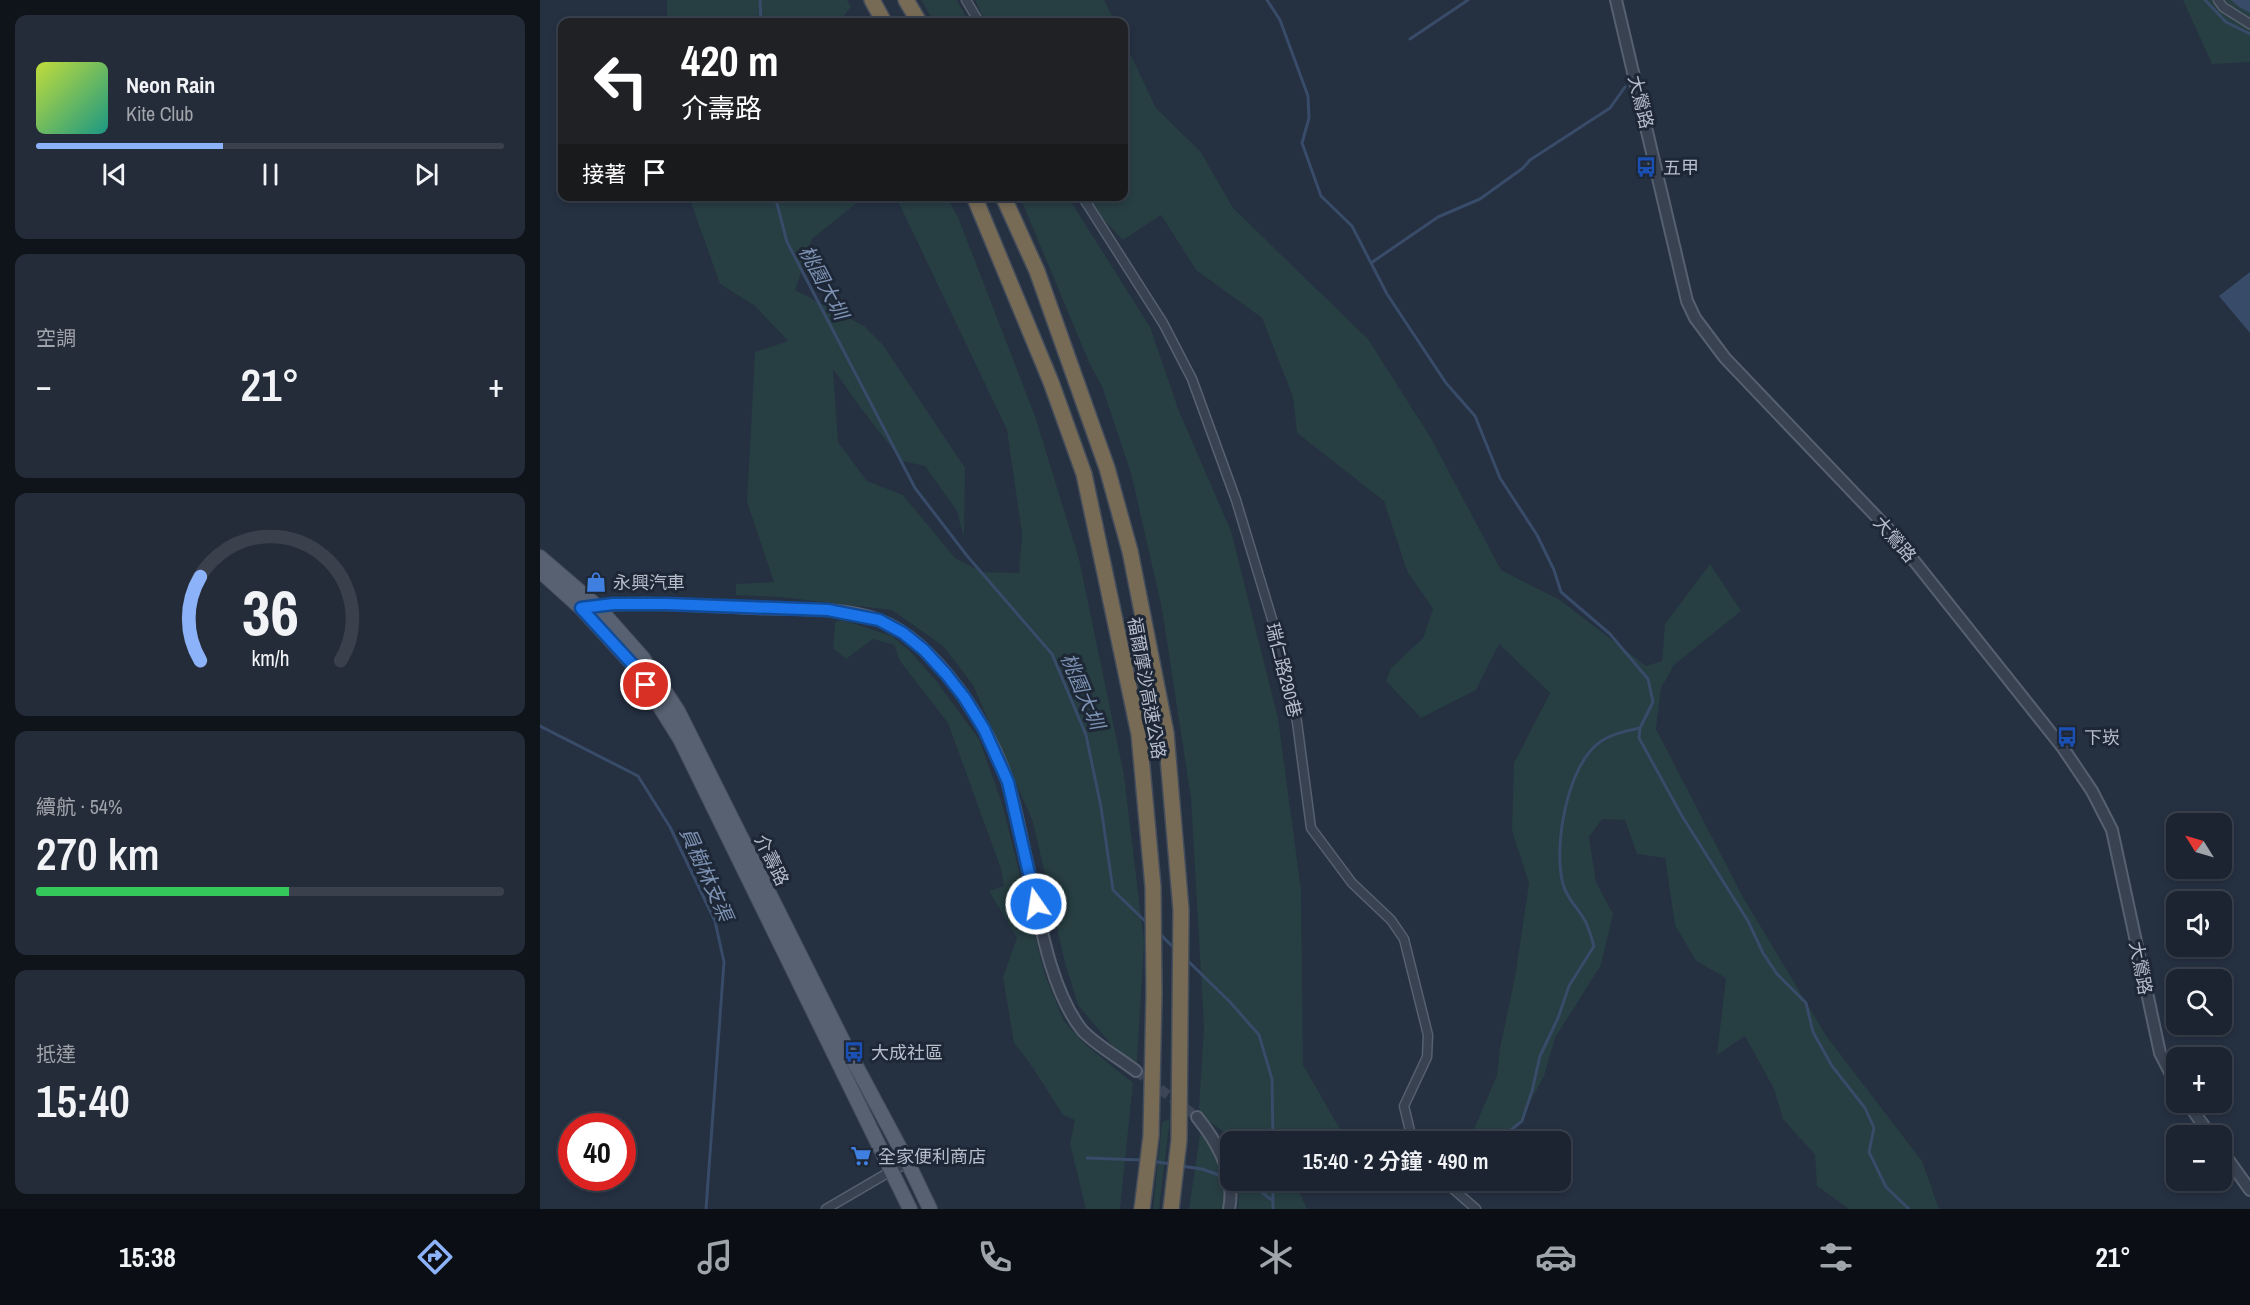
<!DOCTYPE html>
<html lang="zh-TW">
<head>
<meta charset="utf-8">
<style>
  body { margin:0; font-family:"Archivo Narrow","Noto Sans TC",sans-serif; background:#252c39; color:#f1f3f6; height:100vh; display:flex; flex-direction:column; font-size:22px; white-space:nowrap }
  * { box-sizing:border-box; margin:0 }
  p { font-size:20px; color:#a0a4ab }
  .icon { flex:none; width:33px; height:33px; fill:none; stroke:currentColor; stroke-width:2; stroke-linecap:round; stroke-linejoin:round }
  .map { position:relative; flex:1; overflow:hidden }
  .drawer { display:flex; flex-direction:column; gap:15px; padding:15px; background:#0f141b; width:540px }
  .drawer>* { flex:none }
  .guide { position:absolute; left:18px; top:18px; width:570px; height:183px; border-radius:12px; box-shadow:0 3px 9px #0003,0 0 0 2px #3a414d; background:#202124; color:#fff; overflow:hidden }
  .needle { width:39px; rotate:307deg }
  .tools { position:absolute; left:1626px; top:813px; display:grid; gap:12px }
  .tools a { display:grid; place-items:center; width:66px; height:66px; border-radius:12px; background:#1c2431; box-shadow:0 3px 9px #0003,0 0 0 2px #3a414d; font-size:30px }
  .speed { position:absolute; left:18px; top:1113px; display:flex; gap:12px; font-size:30px; font-weight:700; text-align:center }
  .speed>* { display:grid; place-content:center; width:78px; height:78px; border-radius:50%; background:#1c2431; box-shadow:0 3px 9px #0003,0 0 0 2px #3a414d; line-height:1 }
  .speed .limit { border:9px solid #d22; background:#fff; color:#111 }
  .pin { position:absolute; display:grid; place-items:center; width:51px; height:51px; color:#fff; margin:-26px; border:3px solid #fff; border-radius:50%; box-shadow:0 2px 6px #0007 }
  .me { position:absolute; width:66px; margin:-33px; rotate:347deg; stroke-linejoin:round; filter:drop-shadow(0 0 4px #0008) }
  .turn { display:flex; align-items:center; gap:21px; height:126px; padding:0 24px; font-size:27px }
  .turn .icon { width:78px; height:78px; stroke-width:2.5 }
  .turn b { display:block; font-size:42px; line-height:51px }
  .then { display:flex; align-items:center; height:57px; padding:0 24px; background:#0003; gap:12px; font-size:22px }
  .big { font-size:45px; font-weight:600; line-height:1.1 }
  .drawer .card { flex:1; display:flex; flex-direction:column; justify-content:center; gap:9px; min-width:0; padding:0 21px; border-radius:12px; background:#252c39 }
  .drawer .dial { align-items:center; gap:0 }
  .dial svg { height:156px; overflow:visible; fill:none; stroke:#3a414d; stroke-width:7; stroke-linecap:round; text-anchor:middle }
  .dial text { fill:#f1f3f6; stroke:none }
  .song { display:flex; align-items:center; gap:18px }
  .cover { width:72px; height:72px; border-radius:9px; background:linear-gradient(135deg,hsl(70 70% 55%),hsl(170 70% 35%)) }
  .played { height:6px; border-radius:3px; background:linear-gradient(90deg,#8cb3fa 40%,#3a414d 40%) }
  .keys { display:flex; justify-content:space-around; direction:ltr }
  .heat { display:flex; justify-content:space-between; align-items:center; font-size:33px; direction:ltr }
  .charge { height:9px; border-radius:4px; background:linear-gradient(90deg,#34c759 54%,#3a414d 0) }
  .trip { position:absolute; left:680px; top:1131px; width:351px; height:60px; border-radius:12px; background:#1c2431; box-shadow:0 3px 9px #0003,0 0 0 2px #3a414d; font-weight:600; line-height:60px; text-align:center }
  .dock { display:flex; height:96px; justify-content:space-around; align-items:center; background:#0b0e14; color:#a0a4ab }
  .dock .icon { width:42px; height:42px }
  .dock .active { color:#8cb3fa }
  .dock b { font-size:27px; color:#f1f3f6 }
  main { display:flex; flex:1; min-height:0 }
  .map>svg:first-child { display:block }
</style>
</head>
<body>
<main>
<section class="drawer">
<div class="card">
<div class="song"><i class="cover"></i><div><b>Neon Rain</b><p>Kite Club</p></div></div>
<div class="played"></div>
<div class="keys"><svg class="icon" aria-label="previous" viewBox="0 0 24 24"><path d="M18 5L8 12l10 7zM5 5v14"/></svg><svg class="icon" aria-label="pause" viewBox="0 0 24 24"><path d="M8 5v14M16 5v14"/></svg><svg class="icon" aria-label="next" viewBox="0 0 24 24"><path d="M6 5l10 7-10 7zM19 5v14"/></svg></div>
</div>
<div class="card"><p>空調</p>
<div class="heat"><a>−</a><b class="big">21°</b><a>+</a></div>
</div>
<div class="card dial"><svg viewBox="0 0 100 80">
<path d="M14 69A42 42 0 1 1 86 69"/>
<path d="M14 69A42 42 0 0 1 14 26" stroke="#8cb3fa"/>
<text x="50" y="56" font-size="32" font-weight="700">36</text>
<text x="50" y="72" font-size="11">km/h</text>
</svg></div>
<div class="card"><p>續航 · 54%</p><b class="big">270 km</b><div class="charge"></div></div>
<div class="card"><p>抵達</p><b class="big">15:40</b></div>
</section>
<div class="map">
<svg width="1710" height="1209" viewBox="0 0 1710 1209">
  <rect width="100%" height="100%" fill="#253041"/>
  <path fill="#273e42" d="M127,0H307L311,7L299,22H127Z
    M381,0H417L429,22H394Z
    M435,0H564L575,22H445Z
    M1643,0H1710V62L1672,64Z
    M584,41L616,108L661,152L693,208L828,339L891,438L961,570L1020,600L1106,666L1122,661L1125,624L1170,564L1201,611L1134,665L1121,688L1116,729L1204,899L1287,1037L1382,1161L1399,1209H1309L1277,1186L1275,1155L1243,1119L1234,1089L1205,1036L1177,1055L1186,978L1156,961L1135,925L1125,858L1097,854L1085,820L1062,819L1049,837L1056,882L1073,914L1061,965L1015,1038L1004,1076L972,1136L965,1141H929L957,1075L960,1048L975,977L989,883L972,831L974,763L1010,693L959,644L936,690L881,718L846,681L851,668L883,638L893,609L867,571L844,501L757,433L753,397L722,318L656,270L621,215L583,240L559,215L549,197L584,196Z
    M149,197H324L272,239L255,290L324,326L343,345L425,468L424,538L417,511L385,466L362,461L320,407L293,369L298,442L327,481L363,495L415,558L442,572L479,573L482,534L467,430L356,197H407L418,217L495,416L539,559L584,775L604,942L597,1062L575,1049L538,1005L525,963L493,822L433,685L403,646L352,610L240,597L196,595V584L234,582L207,502L215,352L248,341L215,306L180,284Z
    M480,197H528L610,327L639,411L691,531L738,718L761,890L763,1065L807,1141L772,1140L770,1142H690V1150L685,1133L661,1115L659,1107L664,1026L651,799L622,609L591,473L563,389L548,360Z
    M303,620L352,636L369,650L397,682L439,739L462,803L505,975L524,1021L545,1044L593,1083L580,1209H546L530,1144L535,1120L523,1115L491,1065L474,1043L463,977L477,938L449,891L464,886L461,869L408,723L360,661L354,645L333,639L306,659L293,648L295,622Z
    M630,1119L619,1209H613L622,1122Z
    M660,1135L671,1142L688,1189L682,1209H649Z
    M699,1180L754,1181L767,1209H698Z"/>
  <path fill="#384b69" d="M1691,0H1710V13L1699,7Z
    M1710,272V333L1679,296Z"/>
  <g fill="none" stroke-linecap="round" stroke-linejoin="round">
    <path stroke="#384b69" stroke-width="3" d="M220,0L221,22
      M727,0L740,20L768,96L769,118L762,143L781,196L812,226L847,294L906,383L935,416L960,478L997,535L1014,570L1021,592L1070,634L1108,679L1113,702L1100,728L1099,738L1142,816L1208,921L1223,953L1237,974L1266,1003L1273,1032L1292,1066L1325,1108L1334,1128L1329,1152L1346,1187L1369,1209
      M1665,0L1686,22L1710,34
      M870,39L928,0
      M235,196L247,242L375,488L428,557L512,654L546,735L561,807L573,890L608,924
      M831,263L898,217L940,199L983,168L990,160L1070,108L1085,87
      M0,726L98,776L130,827L175,921L184,962L166,1209
      M620,934L634,948
      M646,959L690,1002L719,1035L732,1079L733,1142
      M956,1142L982,1121L992,1091L1000,1056L1018,1018L1029,986L1054,946C1051,937 1049,927 1044,919C1037,907 1027,899 1023,884C1013,847 1027,765 1060,742C1071,734 1086,731 1100,728
      M547,1158L602,1160
      M611,1161L631,1164
      M641,1166L662,1169L687,1178
      M693,1180L720,1191L733,1201
      M733,1180V1209"/>
    <path stroke="#3b4556" stroke-width="10" stroke-dasharray="10 5" stroke-linecap="butt" d="M596,1071L657,1117"/>
    <g stroke="#57606e" stroke-width="11">
      <path id="minor" d="M426,0L439,22
        M1678,0L1683,7L1710,24
        M542,196L623,323L652,379L696,500L735,629L757,722L771,828L812,883L851,920L864,939L888,1035L887,1057L864,1106L871,1135L876,1142
        M903,1180L936,1209
        M286,1209L351,1171L368,1163"/>
    </g>
    <g stroke="#57606e" stroke-width="14">
      <path id="tertiary" d="M1076,0L1147,301L1155,318L1185,358L1352,533L1523,748L1552,791L1572,830L1620,1053L1636,1084
        M54,606C106,601 160,606 212,608C252,610 301,606 339,620C396,641 451,728 468,783C477,810 481,839 488,867C499,917 510,990 542,1030C553,1043 582,1060 596,1071
        M1647,1102L1671,1136
        M657,1117C678,1143 696,1176 689,1209
        M1682,1151L1710,1190"/>
    </g>
    <g stroke="#434b5a" stroke-width="16">
      <path id="primary" d="M0,557L57,606L103,658L138,711L305,1045L368,1163L390,1209
        M0,571L41,608L95,667L140,739L370,1209"/>
    </g>
    <g stroke="#444d5b" stroke-width="18">
      <path id="motorway" d="M332,0L344,22
        M366,0L379,22
        M434,196L511,382L544,474L599,734L613,887L614,994L611,1136L602,1209
        M463,196L497,271L567,468L590,551L626,733L641,910L639,1140L631,1209"/>
    </g>
    <use href="#minor" stroke="#394251" stroke-width="8"/>
    <use href="#tertiary" stroke="#394251" stroke-width="10"/>
    <use href="#primary" stroke="#576171" stroke-width="14"/>
    <use href="#motorway" stroke="#776b56" stroke-width="15"/>
  </g>
  <g fill="none" stroke-linecap="round" stroke-linejoin="round">
    <g stroke="#114b97" stroke-width="15">
      <path id="route" d="M106,685L95,667L41,608L73,604H126L288,610L339,620L363,633L384,650L406,674L424,697L444,729L468,782L496,904"/>
    </g>
    <use href="#route" stroke="#1a73e8" stroke-width="10"/>
  </g>
  <defs>
    <g id="bus-bare" transform="scale(1.62)"><path d="M-5-6H5V4H4V6H2V4H-2V6H-4V4H-5ZM-3.5-4V0h7V-4ZM-3.5 1.2v1.5H-2V1.2ZM2 1.2v1.5H3.5V1.2Z" fill="#1a4fb4" stroke="#1e2736" stroke-width="2.5" paint-order="stroke"/></g>
    <g id="shop-bare" transform="scale(1.62)"><path d="M-5-2.5h2.3a2.7 3.5 0 0 1 5.4 0H5L5.5 6h-11ZM-1.5-2.5h3a1.5 2.3 0 0 0-3 0Z" fill="#3f7fe0" stroke="#1e2736" stroke-width="2.5" paint-order="stroke"/></g>
    <g id="supermarket-bare" transform="scale(1.62)"><path d="M-6-5.5h2.5l.6 2H6L4.5 2H-2.5L-4.4-4H-6ZM-1.5 3.2a1.3 1.3 0 1 0 .1 0ZM3 3.2a1.3 1.3 0 1 0 .1 0Z" fill="#3f7fe0" stroke="#1e2736" stroke-width="2.5" paint-order="stroke"/></g>
  </defs>
  <g fill-rule="evenodd">
    <use href="#bus-bare" x="1106" y="167"/>
    <use href="#shop-bare" x="56" y="582"/>
    <use href="#bus-bare" x="1527" y="737"/>
    <use href="#bus-bare" x="314" y="1052"/>
    <use href="#supermarket-bare" x="321" y="1156"/>
  </g>
  <g text-anchor="middle" dominant-baseline="central" stroke-width="6" stroke-linejoin="round" paint-order="stroke">
    <g font-size="18" fill="#b6bdcb" stroke="#1e2736">
      <text transform="translate(1101 102) rotate(76)">大鶯路</text>
      <text transform="translate(1355 539) rotate(49)">大鶯路</text>
      <text transform="translate(744 670) rotate(76)">瑞仁路290巷</text>
      <text transform="translate(607 688) rotate(80)">福爾摩沙高速公路</text>
      <text transform="translate(232 860) rotate(64)">介壽路</text>
      <text transform="translate(1601 968) rotate(79)">大鶯路</text>
    </g>
    <g font-size="18" fill="#b6bdcb" stroke="#1e2736" text-anchor="start">
      <text x="1123" y="167">五甲</text>
      <text x="73" y="582">永興汽車</text>
      <text x="1544" y="737">下崁</text>
      <text x="331" y="1052">大成社區</text>
      <text x="338" y="1156">全家便利商店</text>
    </g>
    <g font-size="20" font-style="italic" fill="#7d92b3" stroke="#1e2736">
      <text transform="translate(284 282) rotate(62)">桃園大圳</text>
      <text transform="translate(543 691) rotate(67)">桃園大圳</text>
      <text transform="translate(167 874) rotate(66)">員樹林支渠</text>
    </g>
  </g>
</svg>
<div class="tools">
<a><svg class="needle" viewBox="-14 -14 28 28"><path d="M0-13l5 13h-10z" fill="#e53935"/><path d="M0 13l5-13h-10z" fill="#a0a4ab"/></svg></a>
<a><svg class="icon" aria-label="sound" viewBox="0 0 24 24"><path d="M4 9h4l5-4v14l-5-4H4zM17 9q2 3 0 6"/></svg></a>
<a><svg class="icon" aria-label="search" viewBox="0 0 24 24"><circle cx="10" cy="10" r="6"/><path d="M15 15l6 6"/></svg></a>
<a>+</a>
<a>−</a>
</div>
<div class="speed"><div class="limit">40</div></div>
<div class="pin" style="left:106px;top:685px;background:#d93025"><svg class="icon" aria-label="arrive" viewBox="0 0 24 24"><path d="M6 21V4h12l-3 4 3 4H6"/></svg></div>
<svg class="me" style="left:496px;top:904px" viewBox="-20 -20 40 40"><circle r="17" fill="#1a73e8" stroke="#fff" stroke-width="3"/><path d="M0-11L8 9 0 5-8 9z" fill="#fff"/></svg>
<div class="trip">15:40 · 2 分鐘 · 490 m</div>
<div class="guide">
<div class="turn"><svg class="icon" aria-label="left" viewBox="0 0 24 24"><path d="M17 20v-9H6M10 6l-5 5 5 5"/></svg><div><b>420 m</b>介壽路</div></div>
<div class="then">接著<svg class="icon" aria-label="arrive" viewBox="0 0 24 24"><path d="M6 21V4h12l-3 4 3 4H6"/></svg></div>
</div>
</div>
</main>
<nav class="dock">
<b>15:38</b>
<svg class="icon active" aria-label="directions" viewBox="0 0 24 24"><path d="M12 3l9 9-9 9-9-9zM9 14v-3h6M13 9l2 2-2 2"/></svg>
<svg class="icon" aria-label="music" viewBox="0 0 24 24"><path d="M9 18V5l10-2v13"/><circle cx="6" cy="18" r="3"/><circle cx="16" cy="16" r="3"/></svg>
<svg class="icon" aria-label="phone" viewBox="0 0 24 24"><path d="M5 4h4l2 5-3 2q2 4 5 5l2-3 5 2v4C11 20 4 13 5 4z"/></svg>
<svg class="icon" aria-label="climate" viewBox="0 0 24 24"><path d="M12 3v18M4 7l16 10M4 17L20 7"/></svg>
<svg class="icon" aria-label="car" viewBox="0 0 24 24"><path d="M5 17H2v-5l4-1 3-4h7l3 4 3 1v5h-3M9 17h6M6 11h13"/><circle cx="7" cy="17" r="2"/><circle cx="17" cy="17" r="2"/></svg>
<svg class="icon" aria-label="filters" viewBox="0 0 24 24"><path d="M4 7h16M4 17h16"/><circle cx="9" cy="7" r="2"/><circle cx="15" cy="17" r="2"/></svg>
<b>21°</b>
</nav>
</body>
</html>
